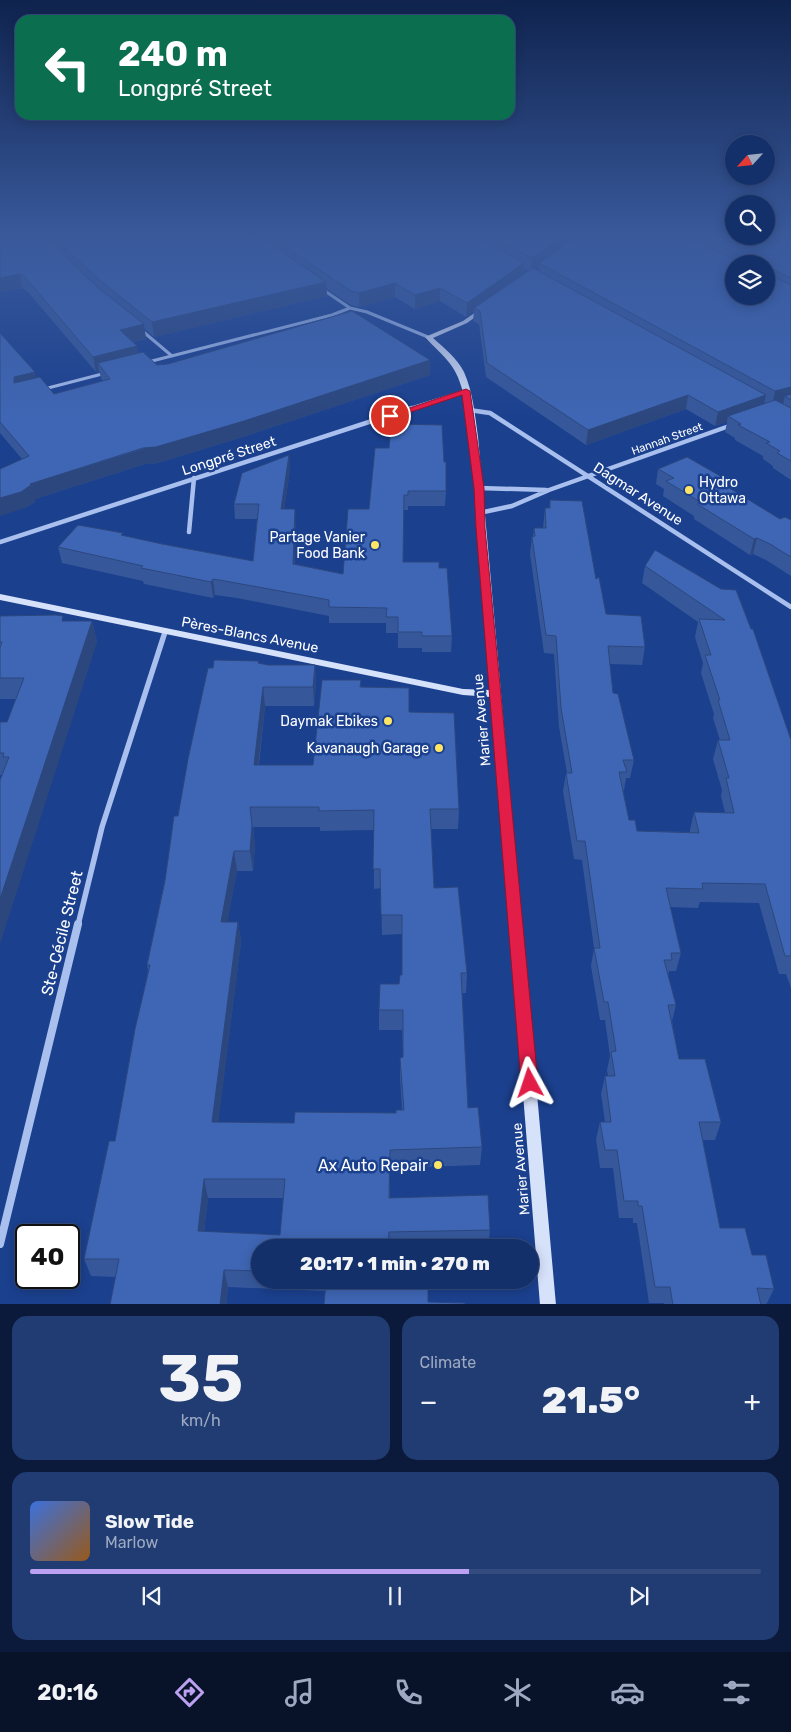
<!DOCTYPE html>
<html lang="en">
<head>
<meta charset="utf-8">
<style>
  body { margin:0; font-family:Rubik,sans-serif; background:#213c72; color:#f1f3f6; height:100vh; display:flex; flex-direction:column; font-size:19px; white-space:nowrap }
  * { box-sizing:border-box; margin:0 }
  p { font-size:16px; color:#9da9c1 }
  .icon { flex:none; width:28px; height:28px; fill:none; stroke:currentColor; stroke-width:2; stroke-linecap:round; stroke-linejoin:round }
  .map { position:relative; height:1304px; overflow:hidden }
  .details { display:flex; flex-direction:column; gap:12px; padding:12px; background:#0b1a3a; flex:1 }
  .details>* { flex:none }
  .hud { position:absolute; left:15px; top:15px; width:500px; height:105px; border-radius:15px; box-shadow:0 2px 12px #0003,0 0 0 1px #334b7e; background:#0b6e4f; color:#fff; overflow:hidden }
  .needle { width:32px; rotate:243deg }
  .fabs { position:absolute; left:725px; top:135px; display:grid; gap:10px }
  .fabs a { display:grid; place-items:center; width:50px; height:50px; border-radius:50%; background:#14306a; box-shadow:0 2px 12px #0003,0 0 0 1px #334b7e; font-size:25px }
  .speed { position:absolute; left:15px; top:1224px; display:flex; gap:10px; font-size:25px; font-weight:700; text-align:center }
  .speed>* { display:grid; place-content:center; width:65px; height:65px; border-radius:50%; background:#14306a; box-shadow:0 2px 12px #0003,0 0 0 1px #334b7e; line-height:1 }
  .speed .limit { border:2px solid #111; border-radius:8px; background:#fff; color:#111 }
  .pin { position:absolute; display:grid; place-items:center; width:42px; height:42px; color:#fff; margin:-21px; border:2px solid #fff; border-radius:50%; box-shadow:0 1px 5px #0007 }
  .me { position:absolute; width:55px; margin:-28px; rotate:355deg; stroke-linejoin:round; filter:drop-shadow(0 0 4px #0008) }
  .turn { display:flex; align-items:center; gap:18px; height:105px; padding:0 20px; font-size:22px }
  .turn .icon { width:65px; height:65px; stroke-width:2.5 }
  .turn b { display:block; font-size:35px; line-height:42px }
  .big { font-size:38px; font-weight:800; line-height:1.1 }
  .details .tile { flex:1; display:flex; flex-direction:column; justify-content:center; gap:8px; min-width:0; padding:0 18px; border-radius:15px; background:#213c72 }
  .details .dial { align-items:center; gap:0 }
  .dial b { font-size:65px; line-height:1 }
  .song { display:flex; align-items:center; gap:15px }
  .cover { width:60px; height:60px; border-radius:8px; background:linear-gradient(135deg,hsl(220 70% 55%),hsl(30 70% 35%)) }
  .played { height:5px; border-radius:2px; background:linear-gradient(90deg,#bca0f2 60%,#334b7e 60%) }
  .keys { display:flex; justify-content:space-around; direction:ltr }
  .heat { display:flex; justify-content:space-between; align-items:center; font-size:28px; direction:ltr }
  .details .tiles { flex:1; display:grid; gap:12px; grid-template-columns:1fr 1fr }
  .tile:last-child { grid-column:span 2 }
  .trip { position:absolute; left:251px; top:1239px; width:288px; height:50px; border-radius:25px; background:#14306a; box-shadow:0 2px 12px #0003,0 0 0 1px #334b7e; font-weight:800; line-height:50px; text-align:center }
  .tabs { display:flex; height:80px; justify-content:space-around; align-items:center; background:#08132a; color:#9da9c1 }
  .tabs .icon { width:35px; height:35px }
  .tabs .selected { color:#bca0f2 }
  .tabs b { font-size:22px; color:#f1f3f6 }
  .map>svg:first-child { display:block }
</style>
</head>
<body>
<div class="map">
<svg width="791" height="1305" viewBox="0 0 791 1305">
  <rect width="100%" height="100%" fill="#1b408e"/>
  <g fill="none" stroke-linecap="round" stroke-linejoin="round">
    <path stroke="#a9c0ee" stroke-width="3" d="M322,289L350,308L367,312L428,337
      M140,329L172,356
      M148,362L332,315L350,308
      M44,389L106,373
      M408,409L465,391"/>
    <path stroke="#a9c0ee" stroke-width="4.5" d="M469,410L490,413L791,607
      M479,488L546,490
      M479,513L512,506L549,490L732,425
      M189,532L194,478
      M0,542L412,408"/>
    <path stroke="#a9c0ee" stroke-width="5.5" d="M78,925L102,827L165,632"/>
    <path stroke="#a9c0ee" stroke-width="8" d="M0,1244L78,924"/>
    <path fill="#d6e1fa" fill-rule="evenodd" d="M483,307L488,308L467,323L433,338C444,348 457,358 464,372C473,392 475,416 478,437L556,1305H540L491,697L463,695L0,600V594L463,689L491,690L474,476L463,392C455,362 444,358 425,337L463,321Z"/>
  </g>
  <path fill="#36589b" fill-rule="evenodd" d="M0,237H791V480L773,468V466L763,459V456L735,440V438L725,432L727,422L715,426L686,409L586,445L486,377L479,324L473,321L474,311L466,317L440,301L415,309L395,297L359,307L351,305L326,288L327,296L154,337L144,328L146,339L133,342L138,353L157,365L430,360V375L246,436L158,463L145,464L35,499V502L25,508L22,459L0,433V333L36,378L54,394L103,381L101,378L99,371L96,372L28,292L22,288L0,292ZM539,266V271L535,269ZM524,268L529,271L524,274Z
    M375,448L446,491L445,506H408V510H404L403,562L439,568L452,636L451,652H422V648H398V633H386V623H329V616L237,598L215,595L213,598L144,584L143,581L62,563L58,547L123,536L162,544L253,561L257,519H235L234,504L289,455L290,470L284,509L296,524L295,564L343,574L369,509Z
    M658,469L721,483L780,519L791,520V576L766,560L753,554L750,555L694,519V516L663,496L664,489L656,484Z
    M550,500L596,579L606,614L645,647L642,665L610,664L613,693L634,760L630,778H626L624,790H623L629,820L637,831L690,832V830L694,812L725,813L721,796L722,790L713,759L718,740H720L713,718L714,714L701,673L703,663L695,637L698,622L642,583L645,566L721,589L791,740V988L786,974H779L759,903L700,902L698,908L670,907L681,953L676,971H669L668,976L676,1005L672,1021L679,1059L721,1122L715,1140H702L720,1228L752,1255L774,1289L766,1305H664V1303H649L637,1223H633V1218H619L613,1168H600L596,1139L600,1122H605L601,1094L605,1076H608L607,1070L610,1056L605,1020H600L591,966L594,948L582,860L574,859L563,791L566,773H567L559,727L554,654L544,653L530,554L532,537L533,536L534,528H543L545,508H549Z
    M0,616L64,621H92L97,642L2,775H0V722H7L16,699H0Z
    M259,663L268,665H315L316,684L314,706H265L259,765H313L361,680V687L409,712L459,809L458,829H431L434,888L467,973L466,993H462L468,1108L482,1147L480,1165L390,1168V1198L490,1230L488,1248H260V1280H428L324,1305L325,1291L228,1287L226,1305H110L116,1277L91,1276L84,1259L115,1141L148,970L147,965L178,816L213,668ZM253,827H320V831L374,830V889L381,888L382,935L402,934V975L399,984L379,1010V1030H402L403,1057L400,1058V1077L402,1110L396,1113L294,1123L218,1122L241,942L238,922H227L237,871H253L255,845ZM208,1198H283L280,1235L204,1232Z"/>
  <path fill="#2c477e" d="M563,237H581L539,263V266L531,272L532,258Z
    M524,263L523,276L474,308V311L466,317L467,303Z
    M770,268L767,282H766V270Z
    M20,274L22,288L0,292V278Z
    M326,282L327,296L154,337L152,322Z
    M395,283V297L359,307V293Z
    M440,288V301L415,309V295Z
    M144,324L146,339L123,344L120,330Z
    M137,346L139,361L98,363L99,371L96,372L93,357Z
    M430,360V375L246,436L158,463L145,464L35,499V502L25,508L0,516V498L30,484Z
    M35,372L38,387L14,383V377Z
    M791,387V400L785,396L783,404L772,406L775,391Z
    M688,395L686,409L586,445L588,430Z
    M766,395L763,409L728,416L727,422L715,426L718,412Z
    M289,455L290,470L282,525L281,509Z
    M722,477L719,493L716,480Z
    M295,509L296,524L294,580L293,564Z
    M757,538L753,554L750,555L754,539Z
    M213,579L215,595L213,598L211,582Z
    M92,621L97,642L0,944V899Z
    M315,665L316,684L314,706L313,687Z
    M263,687L265,706L256,785L254,765Z
    M250,807L255,845L253,871L250,851Z
    M234,851L237,871L224,942L221,922Z
    M238,922L241,942L216,1141L212,1122Z
    M204,1179L208,1198L202,1249L198,1231Z
    M224,1270L228,1287L226,1305H220Z"/>
  <path fill="#3f66b4" stroke="#2c477e" fill-rule="evenodd" d="M0,237H45L97,287L144,324L120,330L137,346L93,357L26,278L20,274L0,278Z
    M53,237H260L326,282L152,322L102,282Z
    M271,237H477L524,263L467,303L440,288L415,295L395,283L359,293L351,291Z
    M493,237H563L532,258Z
    M577,237H686L735,260L740,257L738,254L702,237H791V278L770,268L766,270V264H734V296H766V272L767,274L791,285V387L775,391L771,389L539,263Z
    M533,268L766,395L718,412L688,395L588,430L487,363L480,311L474,308Z
    M352,311L430,360L244,421L156,447L143,448L30,484L31,485L21,492L0,498V469L29,456L0,422V333L35,372L14,377V383L40,377L54,394L110,379L98,363L143,352L157,365L168,364Z
    M791,394V400L785,396Z
    M775,400L791,408V461L777,453L780,451L766,443L770,442L738,425L741,424L728,416Z
    M391,424L442,425L444,462H446V491H408V495H404L403,562H439V568H447L452,636H422V632H398V617H386L387,608L329,607V600L236,583L213,579L211,582L141,568L143,566L58,547L78,525L123,533L121,535L162,544L253,561L259,504H234L242,473L289,455L281,509H295L293,564L343,574L348,509H369L375,448H389Z
    M687,457L722,477L716,480L780,519L785,517L791,520V557L770,544L757,538L754,539L697,504L700,502L666,481L674,478L658,469Z
    M550,500L582,501L596,579L599,577L606,614L641,616L645,647L608,646L613,693L618,694L634,760H623L627,772H619L629,820H635L637,831L699,833L694,812L734,813L726,778H729L718,740H730L718,700H720L705,655H711L699,619L725,620L645,566L655,550L721,589L736,590L751,629H753L791,740V956H785L765,884L702,883L703,889L666,888L681,953H671L672,960H664L676,1005H668L679,1059H705L721,1122H699L720,1228H745L752,1255H766L774,1289L757,1288L761,1305H673L670,1287H655L642,1206H638V1201H624L617,1150H605L600,1122H611L605,1076H615L611,1052L616,1051L608,1002H604L594,948H600L585,841H577L566,773H572L561,708L556,636L546,635L532,537L535,536L534,528H546L545,508H550Z
    M56,615L63,616L62,621H92L0,899V780L9,757H3L4,753H0V722H7L24,678H0V648L2,642H0V616Z
    M214,660L259,661L258,663L268,665H315L313,687H263L254,765H313L322,680H361L360,687L409,688V712L454,713L459,809H430L434,888L458,887L467,973H461L468,1108L478,1107L482,1147L390,1150L389,1198L488,1195L490,1230L389,1232L388,1248H260V1271L224,1270L220,1305H110L119,1259H84L109,1141H115L135,1029L150,965H147L165,881L174,816H178L188,759L208,668H213ZM250,807H319V811L374,810L373,869H380L381,915H402V975H400L399,984H380L379,1010H403V1057L400,1058L404,1110H396V1113L295,1112L294,1123L212,1122L238,922H221L234,851H250L252,825ZM204,1179H285L280,1235L198,1231Z
    M326,1280H428V1302L465,1303V1305H324Z"/>
  <linearGradient id="sky" x2="0" y2="1"><stop stop-color="#0f234e"/><stop offset="0.56" stop-color="#39599b"/><stop offset="1" stop-color="#39599b" stop-opacity="0"/></linearGradient>
  <rect width="791" height="420" fill="url(#sky)"/>
  <path fill="#e11d48" stroke="#92132f" d="M466,389L470,391L484,488L485,528L538,1083L535,1088L530,1090L524,1088L521,1083L476,528L474,488L462,395L393,418L386,416Z"/>
  <g fill="#ffe566" stroke="#1b408e" stroke-width="2">
    <circle cx="689" cy="490" r="5"/>
    <circle cx="375" cy="545" r="5"/>
    <circle cx="388" cy="721" r="5"/>
    <circle cx="439" cy="748" r="5"/>
    <circle cx="438" cy="1165" r="5"/>
  </g>
  <g text-anchor="middle" dominant-baseline="central" stroke-width="5" stroke-linejoin="round" paint-order="stroke">
    <g font-size="11" fill="#fff" stroke="#1b408e">
      <text transform="translate(667 439) rotate(-20)">Hannah Street</text>
    </g>
    <g font-size="14" fill="#fff" stroke="#1b408e">
      <text transform="translate(229 456) rotate(-18)">Longpré Street</text>
      <text transform="translate(638 494) rotate(33)">Dagmar Avenue</text>
      <text transform="translate(250 635) rotate(11)">Pères-Blancs Avenue</text>
      <text transform="translate(482 720) rotate(-95)">Marier Avenue</text>
      <text transform="translate(521 1169) rotate(-95)">Marier Avenue</text>
    </g>
    <g font-size="14" fill="#fff" stroke="#1b408e" text-anchor="end">
      <text x="699" y="482" text-anchor="start">Hydro<tspan x="699" dy="16">Ottawa</tspan></text>
      <text x="365" y="537">Partage Vanier<tspan x="365" dy="16">Food Bank</tspan></text>
      <text x="378" y="721">Daymak Ebikes</text>
      <text x="429" y="748">Kavanaugh Garage</text>
    </g>
    <g font-size="16" fill="#fff" stroke="#1b408e">
      <text transform="translate(62 933) rotate(-76)">Ste-Cécile Street</text>
    </g>
    <g font-size="16" fill="#fff" stroke="#1b408e" text-anchor="end">
      <text x="428" y="1165">Ax Auto Repair</text>
    </g>
  </g>
</svg>
<div class="fabs">
<a><svg class="needle" viewBox="-14 -14 28 28"><path d="M0-13l5 13h-10z" fill="#e53935"/><path d="M0 13l5-13h-10z" fill="#9da9c1"/></svg></a>
<a><svg class="icon" aria-label="search" viewBox="0 0 24 24"><circle cx="10" cy="10" r="6"/><path d="M15 15l6 6"/></svg></a>
<a><svg class="icon" aria-label="layers" viewBox="0 0 24 24"><path d="M12 4l9 5-9 5-9-5zM3 14l9 5 9-5"/></svg></a>
</div>
<div class="speed"><div class="limit">40</div></div>
<div class="pin" style="left:390px;top:416px;background:#d93025"><svg class="icon" aria-label="arrive" viewBox="0 0 24 24"><path d="M6 21V4h12l-3 4 3 4H6"/></svg></div>
<svg class="me" style="left:530px;top:1083px" viewBox="-20 -20 40 40"><path d="M0-17L14 15 0 8-14 15z" fill="#e11d48" stroke="#fff" stroke-width="4"/></svg>
<div class="trip">20:17 · 1 min · 270 m</div>
<div class="hud">
<div class="turn"><svg class="icon" aria-label="left" viewBox="0 0 24 24"><path d="M17 20v-9H6M10 6l-5 5 5 5"/></svg><div><b>240 m</b>Longpré Street</div></div>
</div>
</div>
<section class="details">
<div class="tiles">
<div class="tile dial"><b>35</b><p>km/h</p></div>
<div class="tile"><p>Climate</p>
<div class="heat"><a>−</a><b class="big">21.5°</b><a>+</a></div>
</div>
<div class="tile">
<div class="song"><i class="cover"></i><div><b>Slow Tide</b><p>Marlow</p></div></div>
<div class="played"></div>
<div class="keys"><svg class="icon" aria-label="previous" viewBox="0 0 24 24"><path d="M18 5L8 12l10 7zM5 5v14"/></svg><svg class="icon" aria-label="pause" viewBox="0 0 24 24"><path d="M8 5v14M16 5v14"/></svg><svg class="icon" aria-label="next" viewBox="0 0 24 24"><path d="M6 5l10 7-10 7zM19 5v14"/></svg></div>
</div>
</div>
</section>
<nav class="tabs">
<b>20:16</b>
<svg class="icon selected" aria-label="directions" viewBox="0 0 24 24"><path d="M12 3l9 9-9 9-9-9zM9 14v-3h6M13 9l2 2-2 2"/></svg>
<svg class="icon" aria-label="music" viewBox="0 0 24 24"><path d="M9 18V5l10-2v13"/><circle cx="6" cy="18" r="3"/><circle cx="16" cy="16" r="3"/></svg>
<svg class="icon" aria-label="phone" viewBox="0 0 24 24"><path d="M5 4h4l2 5-3 2q2 4 5 5l2-3 5 2v4C11 20 4 13 5 4z"/></svg>
<svg class="icon" aria-label="climate" viewBox="0 0 24 24"><path d="M12 3v18M4 7l16 10M4 17L20 7"/></svg>
<svg class="icon" aria-label="car" viewBox="0 0 24 24"><path d="M5 17H2v-5l4-1 3-4h7l3 4 3 1v5h-3M9 17h6M6 11h13"/><circle cx="7" cy="17" r="2"/><circle cx="17" cy="17" r="2"/></svg>
<svg class="icon" aria-label="filters" viewBox="0 0 24 24"><path d="M4 7h16M4 17h16"/><circle cx="9" cy="7" r="2"/><circle cx="15" cy="17" r="2"/></svg>
</nav>
</body>
</html>
